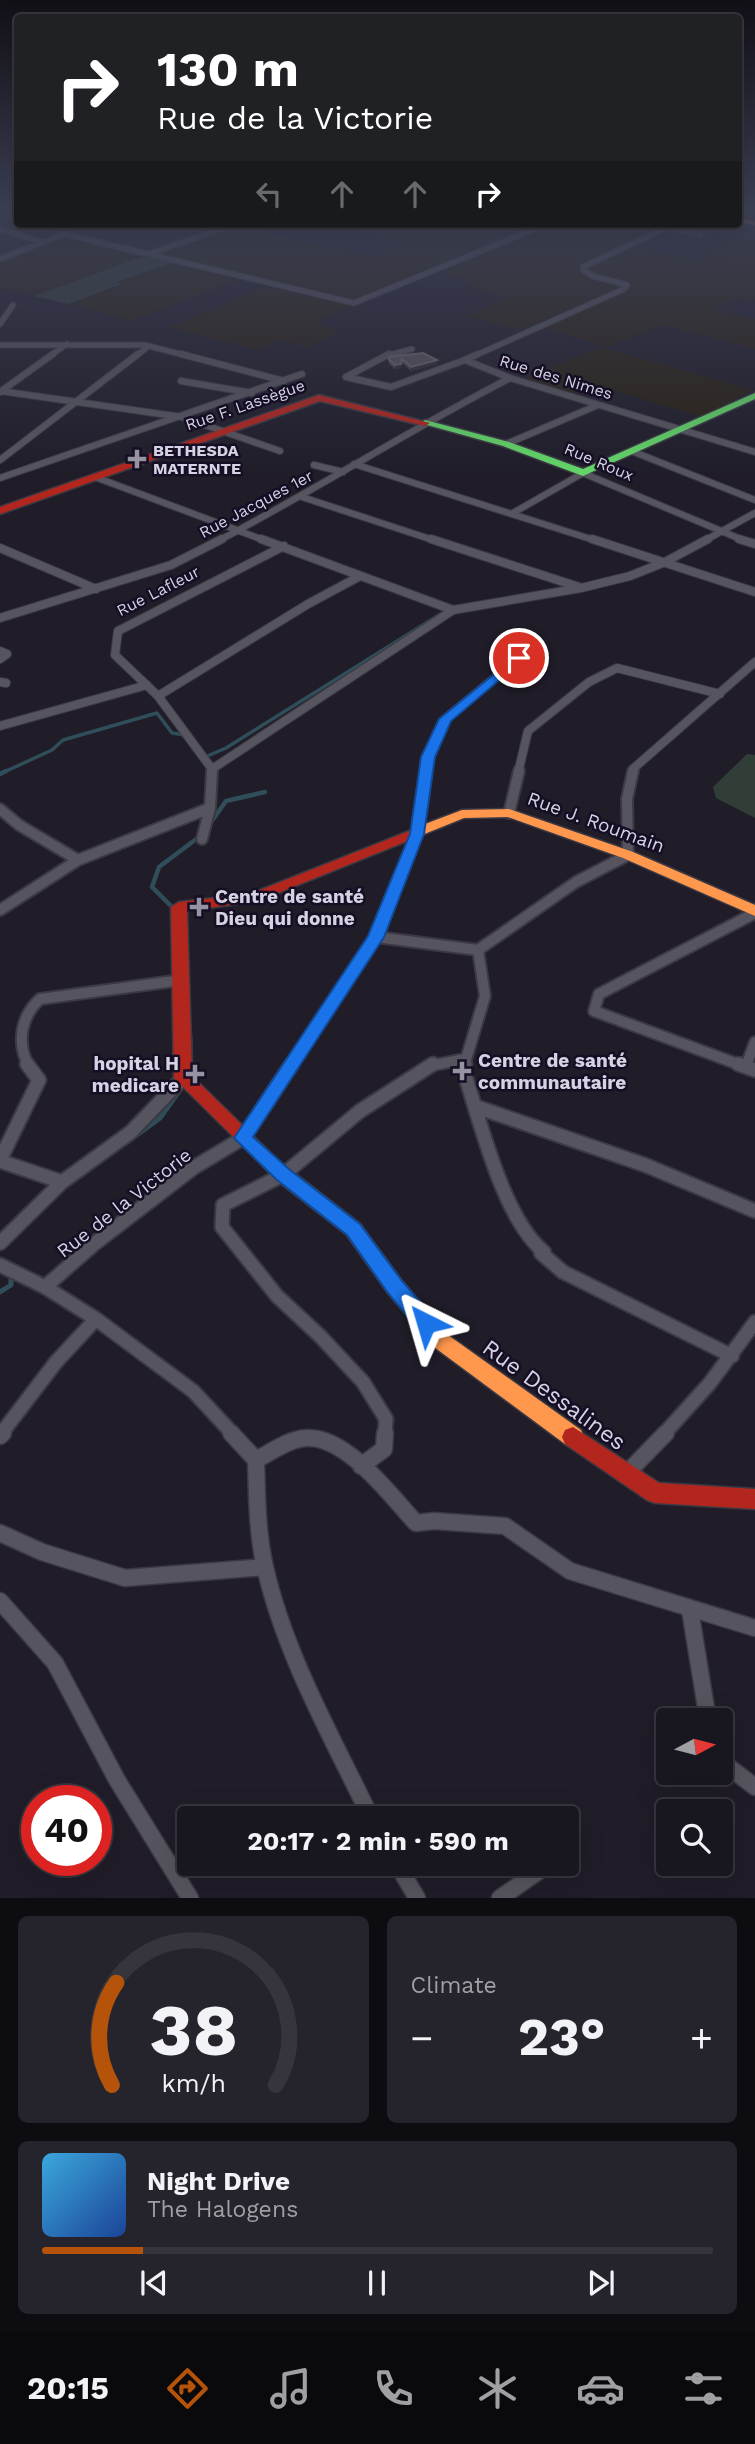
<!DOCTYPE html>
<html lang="en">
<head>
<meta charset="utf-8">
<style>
  body { margin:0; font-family:"Work Sans",sans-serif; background:#25232c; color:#f1f3f6; height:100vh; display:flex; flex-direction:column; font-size:26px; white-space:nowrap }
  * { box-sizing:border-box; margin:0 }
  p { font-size:23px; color:#9f9fa4 }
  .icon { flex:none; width:38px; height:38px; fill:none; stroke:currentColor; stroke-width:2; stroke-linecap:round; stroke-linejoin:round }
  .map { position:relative; height:1898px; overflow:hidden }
  .side { display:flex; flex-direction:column; gap:18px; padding:18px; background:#0d0c11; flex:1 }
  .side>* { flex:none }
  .top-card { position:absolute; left:14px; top:14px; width:728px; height:214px; border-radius:7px; box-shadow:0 7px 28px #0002,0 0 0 2px #36353d; background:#202124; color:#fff; overflow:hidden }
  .needle { width:46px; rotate:83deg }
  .controls { position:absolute; left:656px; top:1708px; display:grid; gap:14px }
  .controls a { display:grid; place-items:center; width:77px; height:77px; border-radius:7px; background:#18161f; box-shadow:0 7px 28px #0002,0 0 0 2px #36353d; font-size:35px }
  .speed { position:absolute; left:21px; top:1785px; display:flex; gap:14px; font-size:35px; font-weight:700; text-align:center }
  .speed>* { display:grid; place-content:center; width:91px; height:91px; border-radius:50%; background:#18161f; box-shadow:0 7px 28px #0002,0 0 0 2px #36353d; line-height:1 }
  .speed .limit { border:10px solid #d22; background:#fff; color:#111 }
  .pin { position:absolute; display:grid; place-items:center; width:60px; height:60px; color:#fff; margin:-30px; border:4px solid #fff; border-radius:50%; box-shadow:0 2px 7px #0007 }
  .me { position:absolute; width:77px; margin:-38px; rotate:320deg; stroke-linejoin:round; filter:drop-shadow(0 0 5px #0008) }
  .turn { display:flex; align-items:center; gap:24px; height:147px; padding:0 28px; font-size:32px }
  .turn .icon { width:91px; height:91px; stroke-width:2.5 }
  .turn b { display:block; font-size:49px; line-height:60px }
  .lanes { display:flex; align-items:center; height:66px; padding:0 28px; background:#0003; justify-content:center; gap:35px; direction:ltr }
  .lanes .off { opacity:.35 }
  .big { font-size:52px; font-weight:700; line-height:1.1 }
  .side .widget { flex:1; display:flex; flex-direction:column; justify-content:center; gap:10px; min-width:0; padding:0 24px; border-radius:10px; background:#25232c }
  .side .dial { align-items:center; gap:0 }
  .dial svg { height:182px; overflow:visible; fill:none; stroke:#36353d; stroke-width:7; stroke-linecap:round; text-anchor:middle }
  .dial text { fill:#f1f3f6; stroke:none }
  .song { display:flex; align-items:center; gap:21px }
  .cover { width:84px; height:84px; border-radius:10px; background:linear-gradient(135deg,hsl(200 70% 55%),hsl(220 70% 35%)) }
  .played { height:7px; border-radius:4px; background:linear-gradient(90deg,#b45309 15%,#36353d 15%) }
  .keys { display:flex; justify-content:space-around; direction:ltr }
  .heat { display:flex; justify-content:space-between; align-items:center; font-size:38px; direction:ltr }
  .side .tiles { flex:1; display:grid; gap:18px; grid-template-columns:1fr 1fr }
  .widget:last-child { grid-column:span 2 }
  .trip { position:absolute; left:177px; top:1806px; width:402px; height:70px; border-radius:7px; background:#18161f; box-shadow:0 7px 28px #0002,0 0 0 2px #36353d; font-weight:700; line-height:70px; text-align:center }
  .dock { display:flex; height:112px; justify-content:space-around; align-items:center; background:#0a090c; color:#9f9fa4 }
  .dock .icon { width:49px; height:49px }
  .dock .selected { color:#b45309 }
  .dock b { font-size:32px; color:#f1f3f6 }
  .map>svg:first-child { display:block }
</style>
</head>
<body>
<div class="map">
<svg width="755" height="1898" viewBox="0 0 755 1898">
  <rect width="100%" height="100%" fill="#201d29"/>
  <path fill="#292115" d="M132,224H226L187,238Z
    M327,224H492L524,231L354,302L157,254L237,226L373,256L408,242Z
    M554,224H666L623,244L693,260L755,229V300L736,298L713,309L755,319V349L663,325L610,346H603L531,324L519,330L466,316L504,297L477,289L471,283L442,272Z
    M63,236L144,256L34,296L0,287V261Z
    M172,263L237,280L132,321L69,304L120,285L116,283Z
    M267,287L353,306L315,323L339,331L308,347L279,340L258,350L168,327Z
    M601,347L753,390L702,417L596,385L574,394L524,378Z"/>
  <path fill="#313e37" d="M144,256L172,263L117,282L121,284L69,304L34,296Z
    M747,754L755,755V818L716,798L713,787Z"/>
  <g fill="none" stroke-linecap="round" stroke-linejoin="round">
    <path stroke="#2f4e59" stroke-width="2.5" d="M717,531L755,510"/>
    <path stroke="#2f4e59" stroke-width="3.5" d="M205,757L226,748L442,613
      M2,773L52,750L63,740L157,713L172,733L185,735"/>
    <path stroke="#2f4e59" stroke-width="4.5" d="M0,774L6,771
      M209,825L226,801L265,792
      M174,909L152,887L159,867L199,837
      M190,1035L191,1058"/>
    <path stroke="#2f4e59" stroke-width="5" d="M126,1143L160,1118L185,1083
      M53,1199L68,1183
      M0,1292L11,1285V1274"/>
    <g stroke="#3b3943" stroke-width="7">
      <path id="street-far5" d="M0,229L42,242
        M148,254L236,224
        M0,259L64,234L354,303L547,224
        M0,324L13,305
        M0,345H145L188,356
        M50,356L67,344
        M136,356L149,346
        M386,356L412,349
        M474,356L624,289L627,285L593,276L583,270V267L674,224"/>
    </g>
    <g stroke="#3b3943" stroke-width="8">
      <path id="street-far4" d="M181,354L284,381
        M478,354L465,360L510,378L755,452
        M346,377L391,387L465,360
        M346,377L389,354
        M181,381L252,393
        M0,391L182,417L280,451
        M0,392L53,354
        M506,444L598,405
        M634,452L755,500
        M0,460L138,354
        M354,464L597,541
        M314,465L343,472
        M95,477L266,541
        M0,478L302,374
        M302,497L436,541
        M513,513L583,473L745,541
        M218,541C317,489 411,429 510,378
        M704,541L755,513"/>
    </g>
    <g stroke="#3b3943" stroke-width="10">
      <path id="street-far3" d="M261,539L453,610
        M431,539L579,587
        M592,539L755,592
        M739,539L755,544
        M0,548L96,589
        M0,618L171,565L222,539
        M0,651L7,654L0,659
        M0,682L6,683
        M158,696L308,604L360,576
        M0,726L147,685
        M212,769L453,610L581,588L630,576L665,562L708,539
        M212,773V769L158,696L115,655L118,631L284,546
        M426,773L428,756L445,719L519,658
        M518,773L528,731L589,682L617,668L720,694
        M633,773L634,768L755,662"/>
    </g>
    <g stroke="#3b3943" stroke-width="14">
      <path id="street-far2" d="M0,809L19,825L78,860
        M509,813L519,771
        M202,839L210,808L212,771
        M0,910L78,860L210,808
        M376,937L478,950L576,882L628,855L627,799L633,771
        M29,1066C16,1043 21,1016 40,999L182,980
        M291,1066L376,937L417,833L426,771
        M430,1066L464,1059
        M464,1066L485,996L478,950
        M743,1066L594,1011L599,994L755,913
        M746,1066L755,1042"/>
    </g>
    <g stroke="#3b3943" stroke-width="17">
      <path id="street-far1" d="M465,1064L463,1069C480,1120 503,1219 544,1252L541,1253L563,1272L732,1356
        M738,1064L755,1070
        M477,1107L645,1165L755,1211
        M0,1160L39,1080L27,1064
        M0,1161L62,1182
        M0,1243L62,1182L131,1132L183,1078
        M0,1265L45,1287L96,1319L193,1391L233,1434
        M45,1287L94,1244L193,1168L243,1138L292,1064
        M1,1434L56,1362L96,1319
        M385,1434L386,1419L363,1382L321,1337L277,1296L222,1227L223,1205L283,1175L360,1111L433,1064
        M664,1434L710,1383L755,1322"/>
    </g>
    <g stroke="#3b3943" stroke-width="19">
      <path id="street" d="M231,1433L256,1460
        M0,1436L3,1433
        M256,1460C271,1452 289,1439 306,1438C346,1435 391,1496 416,1523L434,1521L505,1526L570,1571L755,1628
        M256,1460C257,1496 257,1532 265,1567C285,1655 332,1737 371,1818
        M361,1466L384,1449L385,1433
        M625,1475L666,1433
        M0,1533L42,1552L125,1578L265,1567
        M0,1601L55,1663L117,1780L190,1898
        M690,1610L708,1720
        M721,1761L755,1787
        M397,1864L417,1898
        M500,1898L549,1864"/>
    </g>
    <g stroke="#3b3943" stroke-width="3">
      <path id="fast" d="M755,393V399L583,476L503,446L420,423L425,420L509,442L583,469Z"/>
    </g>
    <g stroke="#3b3943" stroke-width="3">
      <path id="slow" d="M738,218L755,221V225L738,222Z
        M509,809L633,852L755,905V916L623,858L508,817L464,818L422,835H412L410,832L412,829L462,810Z
        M286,1170L293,1172L360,1224L402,1281L448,1335L581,1430L584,1437L581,1444L573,1447L565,1444L434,1347L388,1293L346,1234L279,1182L277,1177L279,1172Z"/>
    </g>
    <g stroke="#3b3943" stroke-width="3">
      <path id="jam" d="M319,395L430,423L425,426L320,401L0,514V507Z
        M417,828L424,832L422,835L258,901L187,911L192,1076L295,1177L293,1182L286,1184L279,1182L174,1078L171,907L179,902L250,894Z
        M573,1427L659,1483L755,1489V1509L655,1503L647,1500L565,1444L562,1437L565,1430Z"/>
    </g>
    <use href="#street-far5" stroke="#56545e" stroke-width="5"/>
    <use href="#street-far4" stroke="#56545e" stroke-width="6"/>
    <use href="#street-far3" stroke="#56545e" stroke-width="8"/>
    <use href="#street-far2" stroke="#56545e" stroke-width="10"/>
    <use href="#street-far1" stroke="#56545e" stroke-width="13"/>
    <use href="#street" stroke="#56545e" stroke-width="16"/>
    <use href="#fast" fill="#63d668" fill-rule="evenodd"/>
    <use href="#slow" fill="#ff974d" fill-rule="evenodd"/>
    <use href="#jam" fill="#b3261e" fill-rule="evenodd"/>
  </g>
  <path fill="#474145" d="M671,224H721L720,230L701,238L670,232Z
    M389,357L437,364L411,371L402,363L401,368L395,369L389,364Z"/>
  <path fill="#312c33" d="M712,224H721L720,230L701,238L703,228Z
    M437,360V364L411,371V367Z
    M401,364V368L395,369V365Z"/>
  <path fill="#565156" stroke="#6a656c" stroke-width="2" d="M682,224H712L703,228Z
    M423,353L437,360L411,367L402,359L401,364L395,365L389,360V357Z"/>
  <linearGradient id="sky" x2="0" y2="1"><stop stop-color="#121017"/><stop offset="0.44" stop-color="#3c4054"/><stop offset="1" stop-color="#3c4054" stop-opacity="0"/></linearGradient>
  <rect width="755" height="475" fill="url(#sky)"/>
  <path fill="#1a73e8" stroke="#114b97" stroke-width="2" d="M519,654L525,658L523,660L451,721L435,757L424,834L384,937L253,1137L290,1170L360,1224L402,1281L433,1317L436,1323L433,1329L426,1331L418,1329L388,1293L347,1235L277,1180L234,1138L368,936L410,834L421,757L439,719Z"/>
  <g fill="#9693a2" stroke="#150e25" stroke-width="2.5">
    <path d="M133.5 448.5h7v7h7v7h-7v7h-7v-7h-7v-7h7z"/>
    <path d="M195.5 896.5h7v7h7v7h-7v7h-7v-7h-7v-7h7z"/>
    <path d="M458.5 1060.5h7v7h7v7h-7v7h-7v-7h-7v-7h7z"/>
    <path d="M191.5 1063.5h7v7h7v7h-7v7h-7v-7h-7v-7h7z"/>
  </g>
  <g text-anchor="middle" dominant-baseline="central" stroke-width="5" stroke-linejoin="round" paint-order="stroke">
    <g font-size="16" fill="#d6d2e3" stroke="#150e25">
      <text transform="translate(556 377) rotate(17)">Rue des Nimes</text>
      <text transform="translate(245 405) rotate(-19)">Rue F. Lassègue</text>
      <text transform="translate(599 462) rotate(23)">Rue Roux</text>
      <text transform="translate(256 504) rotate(-28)">Rue Jacques 1er</text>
      <text transform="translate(158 591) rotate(-27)">Rue Lafleur</text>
    </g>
    <g font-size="16" font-weight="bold" fill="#d6d2e3" stroke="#150e25" text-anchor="start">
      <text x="153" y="450">BETHESDA<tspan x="153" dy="18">MATERNTE</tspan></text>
    </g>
    <g font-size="19" fill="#d6d2e3" stroke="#150e25">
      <text transform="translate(596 822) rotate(20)">Rue J. Roumain</text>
      <text transform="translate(124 1203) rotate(-38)">Rue de la Victorie</text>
    </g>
    <g font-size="19" font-weight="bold" fill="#d6d2e3" stroke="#150e25" text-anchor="start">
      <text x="215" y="896">Centre de santé<tspan x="215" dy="22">Dieu qui donne</tspan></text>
      <text x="478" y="1060">Centre de santé<tspan x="478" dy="22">communautaire</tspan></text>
      <text x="179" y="1063" text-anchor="end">hopital H<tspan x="179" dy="22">medicare</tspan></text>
    </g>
    <g font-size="23" fill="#d6d2e3" stroke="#150e25">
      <text transform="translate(554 1395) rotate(36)">Rue Dessalines</text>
    </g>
  </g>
</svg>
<div class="controls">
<a><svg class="needle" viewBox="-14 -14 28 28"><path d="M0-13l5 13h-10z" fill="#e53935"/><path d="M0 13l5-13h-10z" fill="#9f9fa4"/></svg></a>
<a><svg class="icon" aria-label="search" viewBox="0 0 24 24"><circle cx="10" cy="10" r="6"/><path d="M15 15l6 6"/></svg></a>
</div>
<div class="speed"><div class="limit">40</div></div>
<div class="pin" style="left:519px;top:658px;background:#d93025"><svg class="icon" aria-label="arrive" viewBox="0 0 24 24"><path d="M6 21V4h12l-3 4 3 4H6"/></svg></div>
<svg class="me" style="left:426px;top:1323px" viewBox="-20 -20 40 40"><path d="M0-17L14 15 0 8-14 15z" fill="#1a73e8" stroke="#fff" stroke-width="4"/></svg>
<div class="trip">20:17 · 2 min · 590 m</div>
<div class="top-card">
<div class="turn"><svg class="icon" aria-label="right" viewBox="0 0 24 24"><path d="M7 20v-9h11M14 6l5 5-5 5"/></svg><div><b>130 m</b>Rue de la Victorie</div></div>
<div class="lanes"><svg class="icon off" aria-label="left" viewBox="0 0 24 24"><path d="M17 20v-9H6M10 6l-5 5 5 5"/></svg><svg class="icon off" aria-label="ahead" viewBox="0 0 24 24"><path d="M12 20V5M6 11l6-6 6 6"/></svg><svg class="icon off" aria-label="ahead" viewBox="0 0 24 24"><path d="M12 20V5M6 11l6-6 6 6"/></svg><svg class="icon" aria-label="right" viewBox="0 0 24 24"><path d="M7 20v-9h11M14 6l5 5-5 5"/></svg></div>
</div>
</div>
<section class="side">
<div class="tiles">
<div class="widget dial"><svg viewBox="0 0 100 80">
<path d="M14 69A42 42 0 1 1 86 69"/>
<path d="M14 69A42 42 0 0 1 16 24" stroke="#b45309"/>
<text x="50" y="56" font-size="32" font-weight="700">38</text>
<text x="50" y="72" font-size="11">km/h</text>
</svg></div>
<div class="widget"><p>Climate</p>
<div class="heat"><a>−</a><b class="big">23°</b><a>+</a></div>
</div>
<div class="widget">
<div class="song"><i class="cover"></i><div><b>Night Drive</b><p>The Halogens</p></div></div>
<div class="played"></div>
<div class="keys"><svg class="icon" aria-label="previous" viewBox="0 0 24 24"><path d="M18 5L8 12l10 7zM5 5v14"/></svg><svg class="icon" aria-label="pause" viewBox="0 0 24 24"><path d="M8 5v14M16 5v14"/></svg><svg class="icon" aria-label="next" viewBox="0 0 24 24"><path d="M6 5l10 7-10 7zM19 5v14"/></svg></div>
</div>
</div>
</section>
<nav class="dock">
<b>20:15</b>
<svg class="icon selected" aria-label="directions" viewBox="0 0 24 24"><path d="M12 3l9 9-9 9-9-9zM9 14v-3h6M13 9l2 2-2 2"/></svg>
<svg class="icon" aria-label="music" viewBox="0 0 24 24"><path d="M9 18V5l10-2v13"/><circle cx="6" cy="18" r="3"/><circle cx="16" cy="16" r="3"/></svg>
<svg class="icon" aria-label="phone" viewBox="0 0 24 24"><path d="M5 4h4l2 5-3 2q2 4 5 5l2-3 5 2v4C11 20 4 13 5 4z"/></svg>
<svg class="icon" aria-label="climate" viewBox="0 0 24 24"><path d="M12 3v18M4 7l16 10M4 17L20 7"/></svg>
<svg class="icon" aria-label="car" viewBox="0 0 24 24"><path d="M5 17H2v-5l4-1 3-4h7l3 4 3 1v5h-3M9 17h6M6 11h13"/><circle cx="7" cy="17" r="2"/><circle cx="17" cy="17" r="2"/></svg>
<svg class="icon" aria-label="filters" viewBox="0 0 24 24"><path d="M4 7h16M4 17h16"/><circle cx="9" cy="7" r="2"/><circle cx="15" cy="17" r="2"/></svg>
</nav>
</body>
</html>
